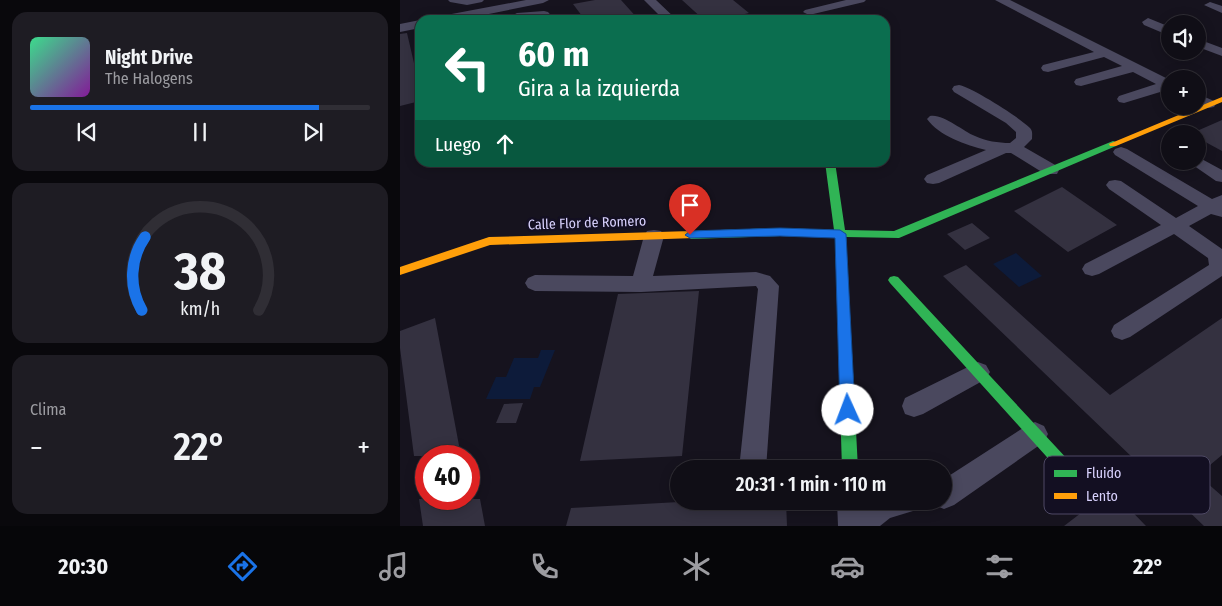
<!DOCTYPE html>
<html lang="es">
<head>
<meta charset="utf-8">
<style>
  body { margin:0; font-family:"Fira Sans Condensed",sans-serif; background:#1e1c23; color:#f1f3f6; height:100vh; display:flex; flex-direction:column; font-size:19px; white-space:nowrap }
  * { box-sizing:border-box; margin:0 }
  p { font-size:16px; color:#9c9ca1 }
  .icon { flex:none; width:28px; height:28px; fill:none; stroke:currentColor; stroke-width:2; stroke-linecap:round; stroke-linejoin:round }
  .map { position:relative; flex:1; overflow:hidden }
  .side { display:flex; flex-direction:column; gap:12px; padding:12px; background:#09080c; width:400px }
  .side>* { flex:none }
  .hud { position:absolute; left:15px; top:15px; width:475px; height:152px; border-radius:15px; box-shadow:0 2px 12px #0003,0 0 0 1px #302e35; background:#0b6e4f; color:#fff; overflow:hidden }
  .buttons { position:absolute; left:761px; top:15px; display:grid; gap:10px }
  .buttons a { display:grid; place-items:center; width:45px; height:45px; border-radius:50%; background:#100e16; box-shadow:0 2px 12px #0003,0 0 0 1px #302e35; font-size:25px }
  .speed { position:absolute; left:15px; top:445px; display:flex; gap:10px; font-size:25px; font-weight:700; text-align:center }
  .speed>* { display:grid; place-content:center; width:65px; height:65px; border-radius:50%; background:#100e16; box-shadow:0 2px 12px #0003,0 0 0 1px #302e35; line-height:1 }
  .speed .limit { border:8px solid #d22; background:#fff; color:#111 }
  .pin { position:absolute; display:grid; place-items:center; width:42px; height:42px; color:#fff; margin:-51px -21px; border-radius:50% 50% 50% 0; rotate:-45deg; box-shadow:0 0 5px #0007 }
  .pin .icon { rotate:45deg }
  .me { position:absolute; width:55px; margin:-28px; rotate:358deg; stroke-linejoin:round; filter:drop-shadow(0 0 4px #0008) }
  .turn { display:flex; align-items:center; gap:18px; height:105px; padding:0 20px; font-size:22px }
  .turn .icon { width:65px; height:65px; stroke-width:2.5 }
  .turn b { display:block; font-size:35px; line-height:42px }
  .then { display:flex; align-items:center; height:48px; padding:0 20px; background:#0003; gap:10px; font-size:19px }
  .big { font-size:38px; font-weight:600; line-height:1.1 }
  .side .widget { flex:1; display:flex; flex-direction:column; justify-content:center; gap:8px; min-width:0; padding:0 18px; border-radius:15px; background:#1e1c23 }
  .side .dial { align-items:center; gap:0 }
  .dial svg { height:130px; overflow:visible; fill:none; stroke:#302e35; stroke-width:7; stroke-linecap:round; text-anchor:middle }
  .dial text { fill:#f1f3f6; stroke:none }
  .song { display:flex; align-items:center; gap:15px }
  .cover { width:60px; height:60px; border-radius:8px; background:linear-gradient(135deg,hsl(150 70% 55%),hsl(290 70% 35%)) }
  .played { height:5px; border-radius:2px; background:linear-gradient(90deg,#1a73e8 85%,#302e35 85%) }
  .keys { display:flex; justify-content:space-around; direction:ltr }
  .heat { display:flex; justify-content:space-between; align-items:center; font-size:28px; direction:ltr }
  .trip { position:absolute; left:270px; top:460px; width:282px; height:50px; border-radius:25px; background:#100e16; box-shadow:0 2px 12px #0003,0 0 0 1px #302e35; font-weight:600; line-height:50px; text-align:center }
  .menu { display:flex; height:80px; justify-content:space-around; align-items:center; background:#060609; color:#9c9ca1 }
  .menu .icon { width:35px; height:35px }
  .menu .selected { color:#1a73e8 }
  .menu b { font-size:22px; color:#f1f3f6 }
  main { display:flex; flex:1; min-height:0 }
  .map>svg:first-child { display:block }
</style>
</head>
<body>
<main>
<section class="side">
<div class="widget">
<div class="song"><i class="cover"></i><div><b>Night Drive</b><p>The Halogens</p></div></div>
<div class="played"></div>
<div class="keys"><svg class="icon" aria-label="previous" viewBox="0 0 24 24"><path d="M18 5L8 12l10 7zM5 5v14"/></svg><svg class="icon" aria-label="pause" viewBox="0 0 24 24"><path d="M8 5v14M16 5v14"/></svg><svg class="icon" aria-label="next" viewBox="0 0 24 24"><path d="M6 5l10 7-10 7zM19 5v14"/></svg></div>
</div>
<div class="widget dial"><svg viewBox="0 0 100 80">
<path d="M14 69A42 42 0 1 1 86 69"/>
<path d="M14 69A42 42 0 0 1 16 24" stroke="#1a73e8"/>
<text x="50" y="56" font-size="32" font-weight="700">38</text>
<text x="50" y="72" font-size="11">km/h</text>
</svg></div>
<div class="widget"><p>Clima</p>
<div class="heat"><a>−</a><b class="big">22°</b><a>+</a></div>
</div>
</section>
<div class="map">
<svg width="822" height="526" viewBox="0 0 822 526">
  <rect width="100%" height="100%" fill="#16131e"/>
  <path fill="#0d1b3a" d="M616,253L642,276L619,287L593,264Z
    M141,350H155L140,387H134L130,399H86L96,377H106L114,358H138Z"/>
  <path fill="#343140" d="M195,0H221L239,20H185L173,4Z
    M282,0H333L349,13L319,20H304Z
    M7,33L20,89V101L0,106V34Z
    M822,120V151L798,138V134H790Z
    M662,187L717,225L668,252L614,211Z
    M572,223L590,238L565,250L547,234Z
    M566,265L710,395L822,318V455L798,475L822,496V526H804L543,276Z
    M299,291L282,456L180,461L218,294Z
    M35,318L61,456H14L0,348V331Z
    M123,403L116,423H96L104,404Z
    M711,490L746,526H664Z
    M19,499H80L85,526H23Z
    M297,501H386L387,526H166L171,508Z"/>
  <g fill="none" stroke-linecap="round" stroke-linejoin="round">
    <path fill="#4a485e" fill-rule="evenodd" d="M48,0H84L82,2L67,5L50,2Z
      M126,0H149L143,3L59,20H35L41,16Z
      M244,0H256L277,20H264Z
      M446,0H466L464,2L409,15L403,12L405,10Z
      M595,0H610L770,80V89L724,103L719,102L717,99L719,96L756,84L733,72L681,86L676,85L674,82L676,79L722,66L704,57L648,72L643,71L641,68L643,65L694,52Z
      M810,2L822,6V13L804,5Z
      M144,11L148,12L155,20H143L141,18L117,19L111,16L117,13Z
      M748,18L770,27V36L744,25L742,22Z
      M20,20V28L0,32V24Z
      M798,39L822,48V56L798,47Z
      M559,85C573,88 619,117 630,128C633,131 632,135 632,139L624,147L657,166L659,170L657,174H645L611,153H606L539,183L533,184L527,183L524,179L527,175L586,150C566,145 539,136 527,119L530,116C542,113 563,131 575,136C586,141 598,143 610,143L616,138V132L606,123L554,92L552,89L554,86Z
      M798,94L814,101L816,104L814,107L809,108L798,104Z
      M721,147L727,149L812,199L822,195V217L811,214L789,226L822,249V276L730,337L722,340L714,337L711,331L714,325L809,265L808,258L774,234L699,274L692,276L685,274L682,269L685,264L761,225L709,189L706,185L709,181L715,180L721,181L776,218L798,206L715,155L713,152L715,149Z
      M798,157L822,170V182L816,181L787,161H798Z
      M254,230L261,231L264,236L253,276L356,272L370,276L379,286L366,469H339L358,289L356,286L241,292L135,291L128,288L125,283L128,278L135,275L233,276L244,236L247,231Z
      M578,362L586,365L590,372L586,379L523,414L514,417L505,414L502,406L505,398Z
      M635,422L644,426L648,434L644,442L554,505L544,509L534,505L533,501H544V479L626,426Z
      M437,501H517L513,511L490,518L480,526H438Z"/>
    <path fill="#30b455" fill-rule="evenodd" d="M713,141L716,142V146L499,238L446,237L458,469H442L435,237L380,236L291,239L286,235L291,231L380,228L434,230L425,162H435L445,230L494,231Z
      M494,276L498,277L683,476L686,481L683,486L678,488L673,486L490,283L488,280L490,277Z"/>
    <path fill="#ff9f0a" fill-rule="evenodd" d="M822,97V102L716,146H710L709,144Z
      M291,231L295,232L296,235L295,238L90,245L0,275V267L89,237Z"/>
  </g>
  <path fill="#1a73e8" stroke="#114b97" d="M380,228L440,230L446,234L455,410L453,415L448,416L442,415L440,410L435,238L380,236L290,238L285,235L290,231Z"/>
  <g text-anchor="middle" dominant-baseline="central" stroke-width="5" stroke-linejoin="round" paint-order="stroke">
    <g font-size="14" fill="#d8d1fd" stroke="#130f22">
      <text transform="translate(187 223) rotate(-2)">Calle Flor de Romero</text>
    </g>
  </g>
  <rect x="644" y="456" width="166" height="58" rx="8" fill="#130f22" stroke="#4e4964" stroke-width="1"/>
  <rect x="654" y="470" width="23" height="7" fill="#30b455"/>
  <rect x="654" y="493" width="23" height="6" fill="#ff9f0a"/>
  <g font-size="14" fill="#d8d1fd">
    <text x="686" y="478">Fluido</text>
    <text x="686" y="501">Lento</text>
  </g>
</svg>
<div class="buttons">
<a><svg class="icon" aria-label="sound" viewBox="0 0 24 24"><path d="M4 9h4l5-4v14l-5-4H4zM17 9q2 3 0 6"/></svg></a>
<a>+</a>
<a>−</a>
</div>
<div class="speed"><div class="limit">40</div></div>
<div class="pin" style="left:290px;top:235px;background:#d93025"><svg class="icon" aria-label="arrive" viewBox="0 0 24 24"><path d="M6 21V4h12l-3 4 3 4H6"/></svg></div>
<svg class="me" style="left:448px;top:410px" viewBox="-20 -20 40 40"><circle r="19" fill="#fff"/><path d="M0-13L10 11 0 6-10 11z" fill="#1a73e8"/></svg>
<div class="trip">20:31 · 1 min · 110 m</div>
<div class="hud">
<div class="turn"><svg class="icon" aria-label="left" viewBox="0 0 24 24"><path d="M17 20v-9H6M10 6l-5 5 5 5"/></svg><div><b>60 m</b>Gira a la izquierda</div></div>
<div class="then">Luego<svg class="icon" aria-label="ahead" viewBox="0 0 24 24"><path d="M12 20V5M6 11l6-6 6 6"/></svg></div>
</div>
</div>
</main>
<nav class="menu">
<b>20:30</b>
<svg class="icon selected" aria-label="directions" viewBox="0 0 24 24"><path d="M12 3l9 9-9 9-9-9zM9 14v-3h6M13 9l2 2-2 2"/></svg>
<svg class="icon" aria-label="music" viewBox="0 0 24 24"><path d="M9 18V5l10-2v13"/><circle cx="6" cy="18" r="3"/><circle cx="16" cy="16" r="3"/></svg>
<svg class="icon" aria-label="phone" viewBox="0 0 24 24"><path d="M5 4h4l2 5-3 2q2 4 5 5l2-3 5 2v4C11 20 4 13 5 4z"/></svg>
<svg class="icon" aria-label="climate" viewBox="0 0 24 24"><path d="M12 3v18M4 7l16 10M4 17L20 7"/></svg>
<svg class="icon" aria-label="car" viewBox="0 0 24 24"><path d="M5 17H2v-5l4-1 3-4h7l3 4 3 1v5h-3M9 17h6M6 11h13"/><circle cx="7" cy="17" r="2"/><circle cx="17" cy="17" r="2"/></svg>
<svg class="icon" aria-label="filters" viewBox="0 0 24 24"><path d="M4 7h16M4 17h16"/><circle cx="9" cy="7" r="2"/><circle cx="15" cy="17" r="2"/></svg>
<b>22°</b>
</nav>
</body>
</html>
